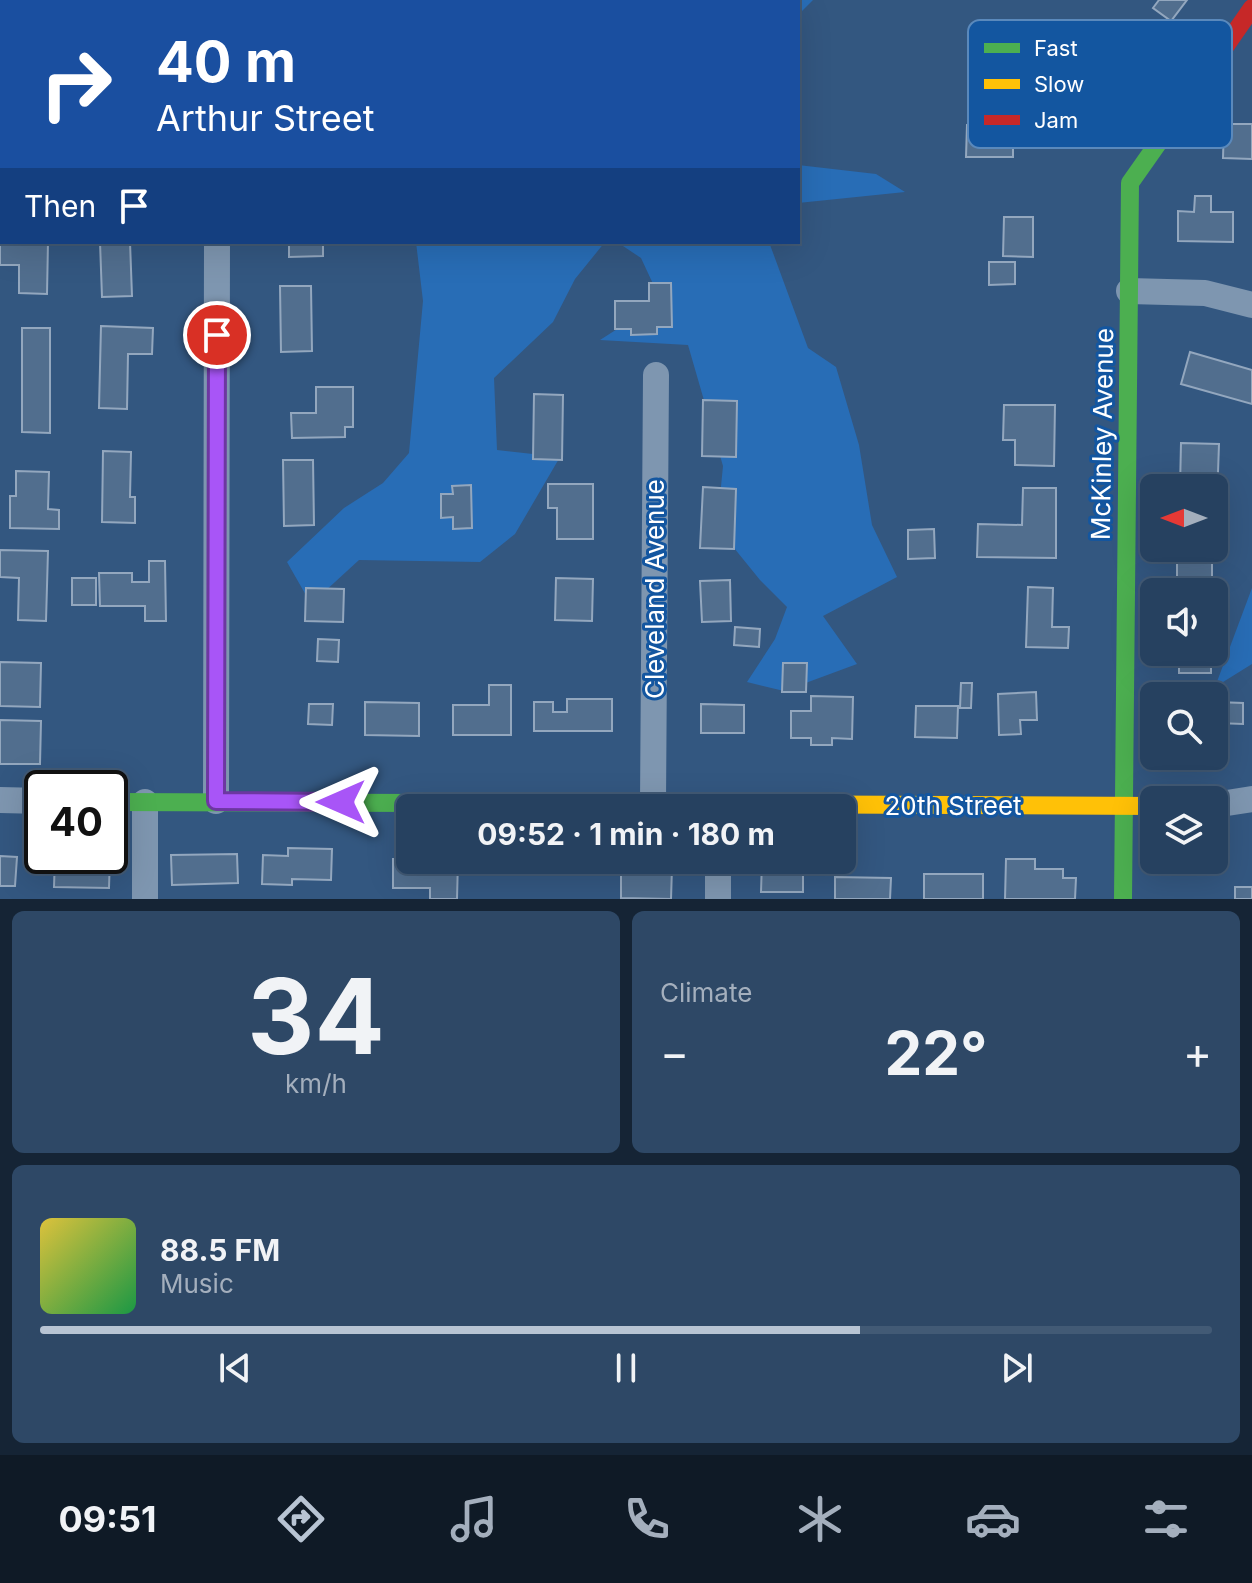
<!DOCTYPE html>
<html lang="en">
<head>
<meta charset="utf-8">
<style>
  body { margin:0; font-family:Inter,sans-serif; background:#2e4866; color:#f1f3f6; height:100vh; display:flex; flex-direction:column; font-size:30px; white-space:nowrap }
  * { box-sizing:border-box; margin:0 }
  p { font-size:26px; color:#a4afbd }
  .icon { flex:none; width:44px; height:44px; fill:none; stroke:currentColor; stroke-width:2; stroke-linecap:round; stroke-linejoin:round }
  .map { position:relative; height:899px; overflow:hidden }
  .panel { display:flex; flex-direction:column; gap:12px; padding:12px; background:#152435; flex:1 }
  .panel>* { flex:none }
  .banner { position:absolute; left:0px; top:0px; width:800px; height:244px; box-shadow:0 8px 32px #0002,0 0 0 2px #425a75; background:#1a4fa0; color:#fff; overflow:hidden }
  .needle { width:52px; rotate:270deg }
  .tools { position:absolute; left:1140px; top:474px; display:grid; gap:16px }
  .tools a { display:grid; place-items:center; width:88px; height:88px; border-radius:12px; background:#264160; box-shadow:0 8px 32px #0002,0 0 0 2px #425a75; font-size:40px }
  .speed { position:absolute; left:24px; top:770px; display:flex; gap:16px; font-size:40px; font-weight:700; text-align:center }
  .speed>* { display:grid; place-content:center; width:104px; height:104px; border-radius:50%; background:#264160; box-shadow:0 8px 32px #0002,0 0 0 2px #425a75; line-height:1 }
  .speed .limit { border:4px solid #111; border-radius:12px; background:#fff; color:#111 }
  .pin { position:absolute; display:grid; place-items:center; width:68px; height:68px; color:#fff; margin:-34px; border:4px solid #fff; border-radius:50%; box-shadow:0 2px 8px #0007 }
  .me { position:absolute; width:88px; margin:-44px; rotate:270deg; stroke-linejoin:round; filter:drop-shadow(0 0 6px #0008) }
  .turn { display:flex; align-items:center; gap:28px; height:168px; padding:0 24px; font-size:36px }
  .turn .icon { width:104px; height:104px; stroke-width:2.5 }
  .turn b { display:block; font-size:56px; line-height:68px }
  .then { display:flex; align-items:center; height:76px; padding:0 24px; background:#0003; gap:16px; font-size:30px }
  .big { font-size:60px; font-weight:700; line-height:1.1 }
  .panel .tile { flex:1; display:flex; flex-direction:column; justify-content:center; gap:12px; min-width:0; padding:0 28px; border-radius:12px; background:#2e4866 }
  .panel .dial { align-items:center; gap:0 }
  .dial b { font-size:104px; line-height:1 }
  .song { display:flex; align-items:center; gap:24px }
  .cover { width:96px; height:96px; border-radius:12px; background:linear-gradient(135deg,hsl(50 70% 55%),hsl(140 70% 35%)) }
  .played { height:8px; border-radius:4px; background:linear-gradient(90deg,#b8c4d3 70%,#425a75 70%) }
  .keys { display:flex; justify-content:space-around; direction:ltr }
  .heat { display:flex; justify-content:space-between; align-items:center; font-size:44px; direction:ltr }
  .panel .tiles { flex:1; display:grid; gap:12px; grid-template-columns:1fr 1fr }
  .tile:last-child { grid-column:span 2 }
  .trip { position:absolute; left:396px; top:794px; width:460px; height:80px; border-radius:12px; background:#264160; box-shadow:0 8px 32px #0002,0 0 0 2px #425a75; font-weight:700; line-height:80px; text-align:center }
  .tab-bar { display:flex; height:128px; justify-content:space-around; align-items:center; background:#0f1a26; color:#a4afbd }
  .tab-bar .icon { width:56px; height:56px }
  .tab-bar .active { color:#b8c4d3 }
  .tab-bar b { font-size:36px; color:#f1f3f6 }
  .map>svg:first-child { display:block }
</style>
</head>
<body>
<div class="map">
<svg width="1252" height="899" viewBox="0 0 1252 899">
  <rect width="100%" height="100%" fill="#335780"/>
  <path fill="#286db6" d="M325,0H813L798,15V2H324Z
    M798,165L876,174L905,192L798,203Z
    M416,242H605L575,279L553,322L494,378L497,450L560,457L515,534L480,562L359,560L311,604L287,562L344,508L383,483L409,453L423,301Z
    M617,242H769L808,348L836,367L859,445L872,525L897,577L823,616L857,664L784,691L747,682L775,639L787,607L760,580L717,527L723,466L688,345L600,340L661,301L641,258Z
    M1252,588V664L1215,687Z"/>
  <path fill="#516e8e" stroke="#93a7be" stroke-width="2" d="M1159,0H1187L1171,21L1153,8Z
    M1224,124H1252V159L1223,158Z
    M967,125L1013,126V157H966Z
    M1195,196H1211V212H1233V242L1178,241V211L1194,212Z
    M1004,217H1033V257L1003,256Z
    M0,231L2,242H48L47,294L19,293V265H0Z
    M100,242H130L132,296L102,297Z
    M289,242H323V256L289,257Z
    M989,262H1015V284L989,285Z
    M649,283H671L672,327H657V334L631,335V329H615V301H649Z
    M280,286H311L312,351L281,352Z
    M101,326L153,328L152,354H128L127,409L99,408Z
    M22,328H50V433L22,432Z
    M1190,352L1252,370V404L1181,384Z
    M316,387H353V427H345V437L292,438L291,413H316Z
    M534,394L563,395L562,460L533,459Z
    M703,400L737,401L736,457L702,456Z
    M1004,405H1055L1054,466L1015,465V440H1003Z
    M1181,443L1219,444L1217,501L1214,500V488H1180Z
    M103,451L131,452L130,497H135V523L102,522Z
    M283,460H313L314,525L284,526Z
    M16,471L49,472L48,509L59,510V529L10,528V496H16Z
    M548,484H593V539H557V508H548Z
    M471,485L472,528L453,529V517L441,518V494H453L452,486Z
    M703,487L736,489L734,549L700,548Z
    M1023,488H1056V558L977,557L978,524L1022,525Z
    M934,529L935,558L908,559V530Z
    M1177,548H1212V587L1177,586Z
    M0,550L48,551L46,621L18,620L19,578L0,577Z
    M149,561H165L166,621H145V606H100L99,573H132V582H149Z
    M72,578H96V605H72Z
    M556,578L593,579L592,621L555,620Z
    M730,580L731,621L702,622L700,581Z
    M1028,587L1053,588L1052,627H1069L1068,648L1026,647Z
    M306,588L344,589L343,622L305,621Z
    M735,627L760,629L759,647L734,645Z
    M318,639L339,640L338,662L317,661Z
    M1179,652H1211V673H1179Z
    M0,662L41,663L40,707L0,706Z
    M783,663H807L806,692H782Z
    M961,683H972L971,708H960Z
    M1176,684L1217,685V702L1243,703V724L1217,723L1216,753H1214V696H1176Z
    M489,685H511V735H453V705H489Z
    M1036,692L1037,720H1020L1021,734L999,735L998,694Z
    M811,696L853,697L852,739L832,738V745H811V738H791V711H811Z
    M567,699H612V731H534V702H553V712H567Z
    M365,702L419,703V736L365,735Z
    M309,704H333L332,725L308,724Z
    M701,704L744,705V733H701Z
    M916,706H958L957,738L915,737Z
    M0,720L41,721L40,764H0Z
    M288,848L332,849L331,880L292,879V885L262,884L263,855L288,856Z
    M237,854L238,883L172,885L171,855Z
    M0,856L17,857L15,886H0Z
    M55,856H110L109,888L54,887Z
    M393,859L458,860L457,899H430V888H393Z
    M1006,859H1035V869H1063V878H1076L1075,899H1005Z
    M621,860H646L645,867H672L671,899L621,898Z
    M762,860H803V892H761Z
    M924,874H983V899H924Z
    M835,877L891,878L890,899H835Z
    M1235,887H1252V899H1235Z"/>
  <g fill="none" stroke-linecap="round" stroke-linejoin="round">
    <path stroke="#7e96b0" stroke-width="12" d="M0,193H2"/>
    <path stroke="#7e96b0" stroke-width="26" d="M1129,291L1205,293L1252,305
      M0,800L42,801
      M216,801L217,242
      M653,803L656,375
      M1214,805L1252,799
      M145,899V802
      M718,899V860"/>
    <path stroke="#4caf50" stroke-width="18" d="M110,802L725,804
      M1123,899L1130,183L1168,129"/>
    <path stroke="#ffc107" stroke-width="18" d="M725,804L1154,806"/>
    <path stroke="#c62828" stroke-width="18" d="M1168,129L1252,8"/>
  </g>
  <g fill="none" stroke-linecap="round" stroke-linejoin="round">
    <g stroke="#6d37a1" stroke-width="20">
      <path id="route" d="M217,335L216,801L341,802"/>
    </g>
    <use href="#route" stroke="#a855f7" stroke-width="14"/>
  </g>
  <g text-anchor="middle" dominant-baseline="central" stroke-width="6" stroke-linejoin="round" paint-order="stroke">
    <g font-size="26" fill="#fff" stroke="#1356a0">
      <text transform="translate(1102 434) rotate(-89)">McKinley Avenue</text>
      <text transform="translate(654 589) rotate(-90)">Cleveland Avenue</text>
      <text x="953" y="805">20th Street</text>
    </g>
  </g>
  <rect x="968" y="20" width="264" height="128" rx="12" fill="#1356a0" stroke="#5a89bc" stroke-width="2"/>
  <rect x="984" y="43" width="36" height="10" fill="#4caf50"/>
  <rect x="984" y="79" width="36" height="10" fill="#ffc107"/>
  <rect x="984" y="115" width="36" height="10" fill="#c62828"/>
  <g font-size="22" fill="#fff">
    <text x="1034" y="56">Fast</text>
    <text x="1034" y="92">Slow</text>
    <text x="1034" y="128">Jam</text>
  </g>
</svg>
<div class="tools">
<a><svg class="needle" viewBox="-14 -14 28 28"><path d="M0-13l5 13h-10z" fill="#e53935"/><path d="M0 13l5-13h-10z" fill="#a4afbd"/></svg></a>
<a><svg class="icon" aria-label="sound" viewBox="0 0 24 24"><path d="M4 9h4l5-4v14l-5-4H4zM17 9q2 3 0 6"/></svg></a>
<a><svg class="icon" aria-label="search" viewBox="0 0 24 24"><circle cx="10" cy="10" r="6"/><path d="M15 15l6 6"/></svg></a>
<a><svg class="icon" aria-label="layers" viewBox="0 0 24 24"><path d="M12 4l9 5-9 5-9-5zM3 14l9 5 9-5"/></svg></a>
</div>
<div class="speed"><div class="limit">40</div></div>
<div class="pin" style="left:217px;top:335px;background:#d93025"><svg class="icon" aria-label="arrive" viewBox="0 0 24 24"><path d="M6 21V4h12l-3 4 3 4H6"/></svg></div>
<svg class="me" style="left:341px;top:802px" viewBox="-20 -20 40 40"><path d="M0-17L14 15 0 8-14 15z" fill="#a855f7" stroke="#fff" stroke-width="4"/></svg>
<div class="trip">09:52 · 1 min · 180 m</div>
<div class="banner">
<div class="turn"><svg class="icon" aria-label="right" viewBox="0 0 24 24"><path d="M7 20v-9h11M14 6l5 5-5 5"/></svg><div><b>40 m</b>Arthur Street</div></div>
<div class="then">Then<svg class="icon" aria-label="arrive" viewBox="0 0 24 24"><path d="M6 21V4h12l-3 4 3 4H6"/></svg></div>
</div>
</div>
<section class="panel">
<div class="tiles">
<div class="tile dial"><b>34</b><p>km/h</p></div>
<div class="tile"><p>Climate</p>
<div class="heat"><a>−</a><b class="big">22°</b><a>+</a></div>
</div>
<div class="tile">
<div class="song"><i class="cover"></i><div><b>88.5 FM</b><p>Music</p></div></div>
<div class="played"></div>
<div class="keys"><svg class="icon" aria-label="previous" viewBox="0 0 24 24"><path d="M18 5L8 12l10 7zM5 5v14"/></svg><svg class="icon" aria-label="pause" viewBox="0 0 24 24"><path d="M8 5v14M16 5v14"/></svg><svg class="icon" aria-label="next" viewBox="0 0 24 24"><path d="M6 5l10 7-10 7zM19 5v14"/></svg></div>
</div>
</div>
</section>
<nav class="tab-bar">
<b>09:51</b>
<svg class="icon active" aria-label="directions" viewBox="0 0 24 24"><path d="M12 3l9 9-9 9-9-9zM9 14v-3h6M13 9l2 2-2 2"/></svg>
<svg class="icon" aria-label="music" viewBox="0 0 24 24"><path d="M9 18V5l10-2v13"/><circle cx="6" cy="18" r="3"/><circle cx="16" cy="16" r="3"/></svg>
<svg class="icon" aria-label="phone" viewBox="0 0 24 24"><path d="M5 4h4l2 5-3 2q2 4 5 5l2-3 5 2v4C11 20 4 13 5 4z"/></svg>
<svg class="icon" aria-label="climate" viewBox="0 0 24 24"><path d="M12 3v18M4 7l16 10M4 17L20 7"/></svg>
<svg class="icon" aria-label="car" viewBox="0 0 24 24"><path d="M5 17H2v-5l4-1 3-4h7l3 4 3 1v5h-3M9 17h6M6 11h13"/><circle cx="7" cy="17" r="2"/><circle cx="17" cy="17" r="2"/></svg>
<svg class="icon" aria-label="filters" viewBox="0 0 24 24"><path d="M4 7h16M4 17h16"/><circle cx="9" cy="7" r="2"/><circle cx="15" cy="17" r="2"/></svg>
</nav>
</body>
</html>
